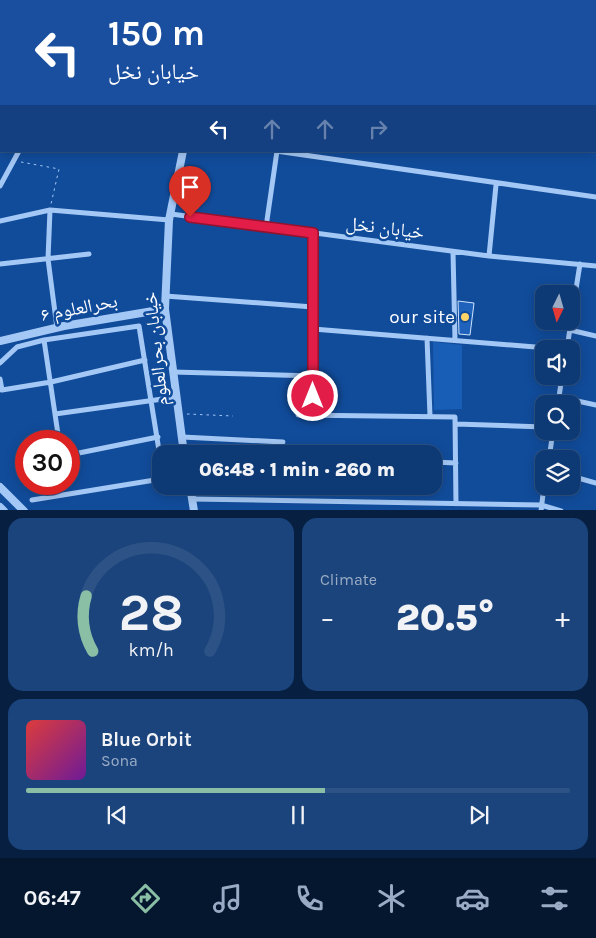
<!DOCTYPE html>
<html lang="en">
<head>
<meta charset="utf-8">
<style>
  body { margin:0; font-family:Karla,"Noto Naskh Arabic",sans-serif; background:#1b447c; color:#f1f3f6; height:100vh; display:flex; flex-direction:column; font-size:19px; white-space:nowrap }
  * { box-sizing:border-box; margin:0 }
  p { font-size:16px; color:#9aacc5 }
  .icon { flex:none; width:28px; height:28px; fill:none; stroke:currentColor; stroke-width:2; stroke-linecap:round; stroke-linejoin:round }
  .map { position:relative; height:510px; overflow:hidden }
  .sheet { display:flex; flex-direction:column; gap:8px; padding:8px; background:#071f40; flex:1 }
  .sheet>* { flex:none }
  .hud { position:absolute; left:0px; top:0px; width:596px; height:152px; box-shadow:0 2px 12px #0003,0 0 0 1px #2d5386; background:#1a4fa0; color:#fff; overflow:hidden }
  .needle { width:32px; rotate:185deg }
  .tools { position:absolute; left:535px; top:285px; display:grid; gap:10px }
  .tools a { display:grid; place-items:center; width:45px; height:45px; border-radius:10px; background:#0d3974; box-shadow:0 2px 12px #0003,0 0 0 1px #2d5386; font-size:25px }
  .speed { position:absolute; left:15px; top:430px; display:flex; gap:10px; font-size:25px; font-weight:700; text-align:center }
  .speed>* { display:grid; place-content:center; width:65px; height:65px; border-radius:50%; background:#0d3974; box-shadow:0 2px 12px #0003,0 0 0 1px #2d5386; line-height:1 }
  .speed .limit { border:8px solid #d22; background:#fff; color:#111 }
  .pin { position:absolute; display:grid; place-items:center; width:42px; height:42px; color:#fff; margin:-51px -21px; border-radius:50% 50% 50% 0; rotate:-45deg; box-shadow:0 0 5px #0007 }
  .pin .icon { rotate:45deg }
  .me { position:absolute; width:55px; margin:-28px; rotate:0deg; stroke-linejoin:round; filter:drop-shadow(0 0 4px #0008) }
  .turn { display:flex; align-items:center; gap:18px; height:105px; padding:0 25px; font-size:22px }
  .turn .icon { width:65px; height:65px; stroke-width:2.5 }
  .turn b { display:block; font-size:35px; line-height:42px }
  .lanes { display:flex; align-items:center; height:48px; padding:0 25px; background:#0003; justify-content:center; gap:25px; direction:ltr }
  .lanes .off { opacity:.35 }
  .big { font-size:38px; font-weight:800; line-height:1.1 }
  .sheet .card { flex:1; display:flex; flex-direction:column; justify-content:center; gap:8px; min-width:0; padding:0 18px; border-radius:15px; background:#1b447c }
  .sheet .dial { align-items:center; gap:0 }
  .dial svg { height:130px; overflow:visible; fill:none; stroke:#2d5386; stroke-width:7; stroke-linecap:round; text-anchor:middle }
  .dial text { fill:#f1f3f6; stroke:none }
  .song { display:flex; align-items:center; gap:15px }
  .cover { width:60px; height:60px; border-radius:8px; background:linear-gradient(135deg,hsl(0 70% 55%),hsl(280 70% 35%)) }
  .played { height:5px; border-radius:2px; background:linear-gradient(90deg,#8abfa5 55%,#2d5386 55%) }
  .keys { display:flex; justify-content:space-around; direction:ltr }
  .heat { display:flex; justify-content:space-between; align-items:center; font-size:28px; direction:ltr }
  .sheet .tiles { flex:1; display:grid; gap:8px; grid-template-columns:1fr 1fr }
  .card:last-child { grid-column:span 2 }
  .trip { position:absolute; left:152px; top:445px; width:290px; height:50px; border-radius:15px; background:#0d3974; box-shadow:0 2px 12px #0003,0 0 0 1px #2d5386; font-weight:800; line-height:50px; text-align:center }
  .menu { display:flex; height:80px; justify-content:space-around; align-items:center; background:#05172e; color:#9aacc5 }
  .menu .icon { width:35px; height:35px }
  .menu .current { color:#8abfa5 }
  .menu b { font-size:22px; color:#f1f3f6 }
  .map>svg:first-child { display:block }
</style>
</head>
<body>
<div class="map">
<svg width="596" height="511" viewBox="0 0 596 511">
  <rect width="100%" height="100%" fill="#114c9b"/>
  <path fill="#185db6" d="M433,342L462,345V409L434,410Z"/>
  <path fill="#1e62bb" stroke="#cde3fe" d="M458,301L474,303L470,335L459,334Z"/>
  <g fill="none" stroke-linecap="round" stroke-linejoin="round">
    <path stroke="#a4c8f5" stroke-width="1" stroke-dasharray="2.5 4" stroke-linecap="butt" d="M21,162L59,169L51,204
      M187,414L233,416"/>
    <path stroke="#a4c8f5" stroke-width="3" d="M181,0L190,1
      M328,0L338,1
      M253,1V0
      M265,1L266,0
      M363,1V0"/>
    <path stroke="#a4c8f5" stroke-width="5" d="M276,151L596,197
      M0,186L19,151
      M50,210L48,259L57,328
      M171,214L489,256L596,266
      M0,221L50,210L169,220
      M266,227L277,151
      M313,233V415
      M453,252L455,340
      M489,256L496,185
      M0,264L89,254
      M165,296L313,307
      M571,320L580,264
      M313,329L560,349
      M570,330L596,336
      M427,338L430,416
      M44,340L59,441
      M567,349L571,321
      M0,363L17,347L44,340L139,326L161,463
      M173,372L313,376
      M0,379L2,390L51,382L145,360
      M559,397L596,405
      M558,404L562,376
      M55,414L177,397
      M298,415L455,417L456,504
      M456,424L544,427
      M182,437L283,442
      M69,455L158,437
      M549,459L553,431
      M434,462L456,463
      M571,476L596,483
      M192,499L541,505L561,511
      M32,500L161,479
      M541,511L544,486"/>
    <path stroke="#a4c8f5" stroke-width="8" d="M9,1V0
      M183,151L169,220L165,309L184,454
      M0,341L64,326L165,309
      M190,486L194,511
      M0,487L24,511
      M0,507L4,511"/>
    <path stroke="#f2f7ff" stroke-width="10" d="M0,23L1,24
      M0,89L1,87
      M595,111H596
      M595,128L596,129"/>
  </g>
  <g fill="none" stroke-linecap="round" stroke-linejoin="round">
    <g stroke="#92132f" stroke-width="12">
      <path id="route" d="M190,217L313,233V396"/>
    </g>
    <use href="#route" stroke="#e11d48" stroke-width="9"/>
  </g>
  <circle fill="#ffd568" stroke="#114c9b" stroke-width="2" cx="465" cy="317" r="5"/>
  <g text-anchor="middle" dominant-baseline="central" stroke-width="5" stroke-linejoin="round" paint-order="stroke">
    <g font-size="19" fill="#fff" stroke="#114c9b">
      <text transform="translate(385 228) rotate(7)">خیابان نخل</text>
      <text transform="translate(79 308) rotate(-11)">بحرالعلوم ۶</text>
      <text transform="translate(156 349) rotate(-96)">خیابان بحرالعلوم</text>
    </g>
    <g font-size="19" fill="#fff" stroke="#114c9b" text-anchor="end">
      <text x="455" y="317">our site</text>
    </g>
  </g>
</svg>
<div class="tools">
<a><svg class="needle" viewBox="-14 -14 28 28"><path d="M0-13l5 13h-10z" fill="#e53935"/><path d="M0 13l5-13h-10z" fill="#9aacc5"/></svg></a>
<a><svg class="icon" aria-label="sound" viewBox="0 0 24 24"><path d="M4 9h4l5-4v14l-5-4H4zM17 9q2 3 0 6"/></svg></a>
<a><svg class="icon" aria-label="search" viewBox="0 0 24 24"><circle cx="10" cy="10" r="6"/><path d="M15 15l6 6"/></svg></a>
<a><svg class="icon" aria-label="layers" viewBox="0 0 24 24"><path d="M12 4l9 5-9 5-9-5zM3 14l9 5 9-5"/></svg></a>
</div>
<div class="speed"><div class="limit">30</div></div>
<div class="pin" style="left:190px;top:217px;background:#d93025"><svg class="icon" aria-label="arrive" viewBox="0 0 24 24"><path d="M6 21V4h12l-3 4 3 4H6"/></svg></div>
<svg class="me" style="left:313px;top:396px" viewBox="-20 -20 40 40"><circle r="17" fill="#e11d48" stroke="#fff" stroke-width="3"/><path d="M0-11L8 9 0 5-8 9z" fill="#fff"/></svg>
<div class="trip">06:48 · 1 min · 260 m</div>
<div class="hud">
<div class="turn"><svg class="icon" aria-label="left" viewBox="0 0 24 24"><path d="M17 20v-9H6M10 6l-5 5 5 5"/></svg><div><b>150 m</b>خیابان نخل</div></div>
<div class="lanes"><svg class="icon" aria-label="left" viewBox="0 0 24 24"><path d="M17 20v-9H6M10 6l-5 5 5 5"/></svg><svg class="icon off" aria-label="ahead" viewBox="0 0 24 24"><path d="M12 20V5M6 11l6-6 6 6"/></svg><svg class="icon off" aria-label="ahead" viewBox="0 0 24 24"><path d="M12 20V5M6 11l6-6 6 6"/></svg><svg class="icon off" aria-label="right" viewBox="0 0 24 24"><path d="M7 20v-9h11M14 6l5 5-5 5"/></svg></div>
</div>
</div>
<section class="sheet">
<div class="tiles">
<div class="card dial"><svg viewBox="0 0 100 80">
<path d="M14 69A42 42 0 1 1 86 69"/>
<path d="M14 69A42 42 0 0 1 10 35" stroke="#8abfa5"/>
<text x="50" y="56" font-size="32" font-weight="700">28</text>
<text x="50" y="72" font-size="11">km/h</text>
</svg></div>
<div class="card"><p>Climate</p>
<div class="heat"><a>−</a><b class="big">20.5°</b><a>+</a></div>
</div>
<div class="card">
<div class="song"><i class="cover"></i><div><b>Blue Orbit</b><p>Sona</p></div></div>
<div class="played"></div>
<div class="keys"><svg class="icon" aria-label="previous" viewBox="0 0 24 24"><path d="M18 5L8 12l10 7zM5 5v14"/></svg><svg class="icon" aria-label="pause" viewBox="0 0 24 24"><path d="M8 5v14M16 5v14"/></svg><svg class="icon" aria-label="next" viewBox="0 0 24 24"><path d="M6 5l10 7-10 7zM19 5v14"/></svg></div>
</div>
</div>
</section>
<nav class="menu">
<b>06:47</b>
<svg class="icon current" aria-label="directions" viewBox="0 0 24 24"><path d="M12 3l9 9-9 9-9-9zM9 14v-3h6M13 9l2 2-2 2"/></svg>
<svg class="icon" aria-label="music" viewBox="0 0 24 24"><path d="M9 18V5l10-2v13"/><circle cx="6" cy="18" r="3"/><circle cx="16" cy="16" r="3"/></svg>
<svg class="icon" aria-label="phone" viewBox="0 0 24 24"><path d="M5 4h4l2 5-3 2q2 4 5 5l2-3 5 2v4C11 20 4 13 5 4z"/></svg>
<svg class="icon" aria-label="climate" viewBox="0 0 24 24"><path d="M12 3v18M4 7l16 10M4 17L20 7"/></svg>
<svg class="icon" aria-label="car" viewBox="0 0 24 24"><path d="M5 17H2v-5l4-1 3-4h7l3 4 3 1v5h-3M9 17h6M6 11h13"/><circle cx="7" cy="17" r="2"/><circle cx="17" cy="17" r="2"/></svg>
<svg class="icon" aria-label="filters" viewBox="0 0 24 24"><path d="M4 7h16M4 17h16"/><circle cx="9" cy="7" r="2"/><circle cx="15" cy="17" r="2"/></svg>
</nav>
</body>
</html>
